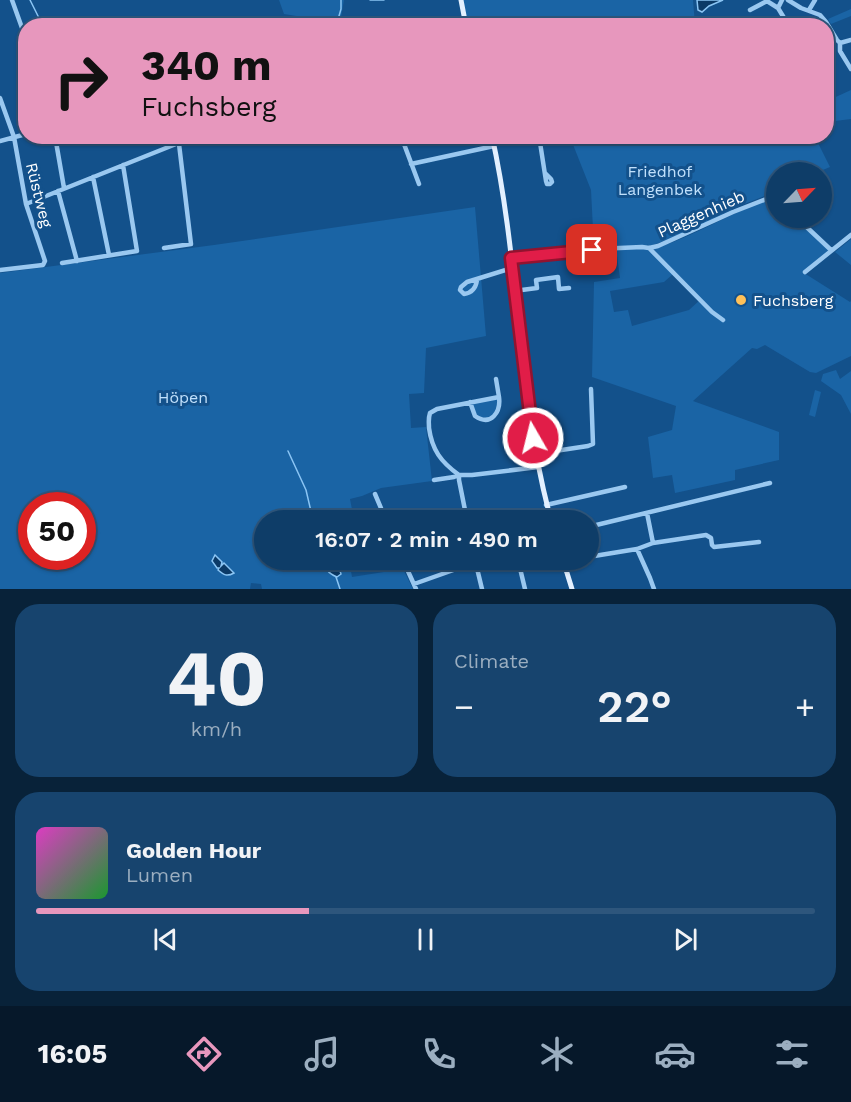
<!DOCTYPE html>
<html lang="en">
<head>
<meta charset="utf-8">
<style>
  body { margin:0; font-family:"Work Sans",sans-serif; background:#17446e; color:#f1f3f6; height:100vh; display:flex; flex-direction:column; font-size:22px; white-space:nowrap }
  * { box-sizing:border-box; margin:0 }
  p { font-size:20px; color:#9baec0 }
  .icon { flex:none; width:33px; height:33px; fill:none; stroke:currentColor; stroke-width:2; stroke-linecap:round; stroke-linejoin:round }
  .map { position:relative; height:589px; overflow:hidden }
  .drawer { display:flex; flex-direction:column; gap:15px; padding:15px; background:#082239; flex:1 }
  .drawer>* { flex:none }
  .top-card { position:absolute; left:18px; top:18px; width:816px; height:126px; border-radius:24px; box-shadow:0 2px 4px #0004,0 0 0 2px #2e567c; background:#e797bd; color:#111; overflow:hidden }
  .needle { width:39px; rotate:65deg }
  .fabs { position:absolute; left:766px; top:162px; display:grid; gap:12px }
  .fabs a { display:grid; place-items:center; width:66px; height:66px; border-radius:50%; background:#0e3d68; box-shadow:0 2px 4px #0004,0 0 0 2px #2e567c; font-size:30px }
  .speed { position:absolute; left:18px; top:492px; display:flex; gap:12px; font-size:30px; font-weight:700; text-align:center }
  .speed>* { display:grid; place-content:center; width:78px; height:78px; border-radius:50%; background:#0e3d68; box-shadow:0 2px 4px #0004,0 0 0 2px #2e567c; line-height:1 }
  .speed .limit { border:9px solid #d22; background:#fff; color:#111 }
  .pin { position:absolute; display:grid; place-items:center; width:51px; height:51px; color:#fff; margin:-26px; border-radius:12px; box-shadow:0 3px 9px #0006 }
  .me { position:absolute; width:66px; margin:-33px; rotate:352deg; stroke-linejoin:round; filter:drop-shadow(0 0 4px #0008) }
  .turn { display:flex; align-items:center; gap:21px; height:126px; padding:0 24px; font-size:27px }
  .turn .icon { width:78px; height:78px; stroke-width:2.5 }
  .turn b { display:block; font-size:42px; line-height:51px }
  .big { font-size:45px; font-weight:600; line-height:1.1 }
  .drawer .card { flex:1; display:flex; flex-direction:column; justify-content:center; gap:9px; min-width:0; padding:0 21px; border-radius:24px; background:#17446e }
  .drawer .dial { align-items:center; gap:0 }
  .dial b { font-size:78px; line-height:1 }
  .song { display:flex; align-items:center; gap:18px }
  .cover { width:72px; height:72px; border-radius:9px; background:linear-gradient(135deg,hsl(310 70% 55%),hsl(130 70% 35%)) }
  .played { height:6px; border-radius:3px; background:linear-gradient(90deg,#e797bd 35%,#2e567c 35%) }
  .keys { display:flex; justify-content:space-around; direction:ltr }
  .heat { display:flex; justify-content:space-between; align-items:center; font-size:33px; direction:ltr }
  .drawer .tiles { flex:1; display:grid; gap:15px; grid-template-columns:1fr 1fr }
  .card:last-child { grid-column:span 2 }
  .trip { position:absolute; left:254px; top:510px; width:345px; height:60px; border-radius:30px; background:#0e3d68; box-shadow:0 2px 4px #0004,0 0 0 2px #2e567c; font-weight:600; line-height:60px; text-align:center }
  .tab-bar { display:flex; height:96px; justify-content:space-around; align-items:center; background:#06182a; color:#9baec0 }
  .tab-bar .icon { width:42px; height:42px }
  .tab-bar .active { color:#e797bd }
  .tab-bar b { font-size:27px; color:#f1f3f6 }
  .map>svg:first-child { display:block }
</style>
</head>
<body>
<div class="map">
<svg width="851" height="589" viewBox="0 0 851 589">
  <rect width="100%" height="100%" fill="#13518b"/>
  <path fill="#1a64a5" fill-rule="evenodd" d="M279,0H344L340,23L284,14Z
    M462,0H693L695,25L564,26L563,23L558,26H491L482,18L472,21V25H470L469,21H467Z
    M851,9V16L831,24L828,19Z
    M851,90V119L835,121L827,125V101Z
    M701,136V138L704,136L815,137L830,167L818,172H777V191L776,192L777,195V218H800L831,248L804,273L850,302L851,301V356L816,373L810,372L765,345L757,349L752,348L693,401L779,432V460L735,470V480L675,493L672,475L653,478L648,437L672,430L676,406L592,377L594,282L620,278L617,256H610L609,248L594,249L591,190L570,137ZM770,194H774C762,203 746,208 732,215C706,227 680,241 653,249L701,299L689,310L632,326L628,310L614,312L610,291L664,282L673,274L650,250L647,244L649,246L656,244L690,230L739,206Z
    M475,207L486,336L426,348L424,393L409,394L411,428L426,427L432,481L381,488L362,496L350,499L354,520H264V560H349L352,577L403,569L413,589H262L261,584L251,583L250,589H0V273L214,245ZM32,506H82V556H32Z
    M851,239V265L835,252Z
    M836,370L840,379L851,371V414L841,395L821,381L823,374Z
    M815,390L821,392L815,417L809,415Z
    M499,397L500,405L491,419L475,416L471,403Z"/>
  <path fill="#0b3a67" stroke="#8bc5f4" stroke-width="1.5" d="M697,0H723L709,6L702,12L698,10Z
    M215,555L222,562L221,566L224,563L234,573C227,577 224,575 218,570L219,568H217L212,561Z
    M326,560H333L338,565L341,574L337,577C328,573 325,570 326,560Z"/>
  <g fill="none" stroke-linecap="round" stroke-linejoin="round">
    <path stroke="#8bc5f4" stroke-width="1.5" d="M30,0L43,26
      M370,0H384
      M337,23L341,9V0
      M288,451L306,490L313,520
      M336,577L340,589"/>
    <path stroke="#9ac8f0" stroke-width="4.5" d="M12,0L26,39
      M788,0L801,8L820,15L826,22L837,40L840,43
      M778,8L782,0
      M750,10L767,1L778,8L789,26
      M809,10L815,0
      M840,43V51L851,69
      M840,43L851,40
      M0,98L14,137L26,204L45,261L43,265L0,270
      M55,136L64,188
      M401,136L419,184
      M539,136L546,181L547,184H550L552,182L551,179L545,173
      M0,141L26,134
      M411,164L494,146
      M93,177L109,255
      M58,191L77,261
      M26,204L196,136
      M797,218L831,250
      M164,248L191,244L179,144
      M649,248L712,312L723,320
      M597,249L642,247L649,248L658,246L733,212L769,198L774,197L777,199
      M511,257L592,250
      M62,263L137,251L123,165
      M805,272L851,235
      M477,280C476,287 472,293 464,294L460,290L461,287L467,282L512,268
      M514,291L537,288L536,280L558,277L559,289L569,288
      M496,379L499,397
      M535,454L588,446L593,444L591,389
      M459,475C441,462 432,450 429,428C429,422 428,419 430,413L437,409L499,397C501,412 491,427 475,416L470,402
      M459,475V480L467,520
      M434,480L454,477L459,475H472L538,467
      M375,494L386,520
      M546,505L625,487
      M647,513L653,543
      M588,527L770,483
      M637,549L650,578L654,589
      M588,557L637,549L653,543L706,535L711,538L712,545L714,547L759,542
      M403,560L416,589
      M475,560L482,589
      M518,560L525,589
      M563,562L576,560
      M414,584L476,562"/>
    <path stroke="#e3f0ff" stroke-width="5" d="M461,0L466,26
      M492,136C520,263 517,395 551,520
      M563,560L572,589"/>
  </g>
  <g fill="none" stroke-linecap="round" stroke-linejoin="round">
    <g stroke="#92132f" stroke-width="15">
      <path id="route" d="M533,438L511,258L592,250"/>
    </g>
    <use href="#route" stroke="#e11d48" stroke-width="10"/>
  </g>
  <circle fill="#ffc159" stroke="#13518b" stroke-width="2" cx="741" cy="300" r="6"/>
  <g text-anchor="middle" dominant-baseline="central" stroke-width="6" stroke-linejoin="round" paint-order="stroke">
    <g font-size="16" fill="#c0e0fc" stroke="#13518b">
      <text x="660" y="171">Friedhof<tspan x="660" dy="18">Langenbek</tspan></text>
      <text x="183" y="397">Höpen</text>
    </g>
    <g font-size="16" fill="#fff" stroke="#13518b">
      <text transform="translate(39 195) rotate(76)">Rüstweg</text>
      <text transform="translate(701 214) rotate(-24)">Plaggenhieb</text>
    </g>
    <g font-size="16" fill="#fff" stroke="#13518b" text-anchor="start">
      <text x="753" y="300">Fuchsberg</text>
    </g>
  </g>
</svg>
<div class="fabs">
<a><svg class="needle" viewBox="-14 -14 28 28"><path d="M0-13l5 13h-10z" fill="#e53935"/><path d="M0 13l5-13h-10z" fill="#9baec0"/></svg></a>
</div>
<div class="speed"><div class="limit">50</div></div>
<div class="pin" style="left:592px;top:250px;background:#d93025"><svg class="icon" aria-label="arrive" viewBox="0 0 24 24"><path d="M6 21V4h12l-3 4 3 4H6"/></svg></div>
<svg class="me" style="left:533px;top:438px" viewBox="-20 -20 40 40"><circle r="17" fill="#e11d48" stroke="#fff" stroke-width="3"/><path d="M0-11L8 9 0 5-8 9z" fill="#fff"/></svg>
<div class="trip">16:07 · 2 min · 490 m</div>
<div class="top-card">
<div class="turn"><svg class="icon" aria-label="right" viewBox="0 0 24 24"><path d="M7 20v-9h11M14 6l5 5-5 5"/></svg><div><b>340 m</b>Fuchsberg</div></div>
</div>
</div>
<section class="drawer">
<div class="tiles">
<div class="card dial"><b>40</b><p>km/h</p></div>
<div class="card"><p>Climate</p>
<div class="heat"><a>−</a><b class="big">22°</b><a>+</a></div>
</div>
<div class="card">
<div class="song"><i class="cover"></i><div><b>Golden Hour</b><p>Lumen</p></div></div>
<div class="played"></div>
<div class="keys"><svg class="icon" aria-label="previous" viewBox="0 0 24 24"><path d="M18 5L8 12l10 7zM5 5v14"/></svg><svg class="icon" aria-label="pause" viewBox="0 0 24 24"><path d="M8 5v14M16 5v14"/></svg><svg class="icon" aria-label="next" viewBox="0 0 24 24"><path d="M6 5l10 7-10 7zM19 5v14"/></svg></div>
</div>
</div>
</section>
<nav class="tab-bar">
<b>16:05</b>
<svg class="icon active" aria-label="directions" viewBox="0 0 24 24"><path d="M12 3l9 9-9 9-9-9zM9 14v-3h6M13 9l2 2-2 2"/></svg>
<svg class="icon" aria-label="music" viewBox="0 0 24 24"><path d="M9 18V5l10-2v13"/><circle cx="6" cy="18" r="3"/><circle cx="16" cy="16" r="3"/></svg>
<svg class="icon" aria-label="phone" viewBox="0 0 24 24"><path d="M5 4h4l2 5-3 2q2 4 5 5l2-3 5 2v4C11 20 4 13 5 4z"/></svg>
<svg class="icon" aria-label="climate" viewBox="0 0 24 24"><path d="M12 3v18M4 7l16 10M4 17L20 7"/></svg>
<svg class="icon" aria-label="car" viewBox="0 0 24 24"><path d="M5 17H2v-5l4-1 3-4h7l3 4 3 1v5h-3M9 17h6M6 11h13"/><circle cx="7" cy="17" r="2"/><circle cx="17" cy="17" r="2"/></svg>
<svg class="icon" aria-label="filters" viewBox="0 0 24 24"><path d="M4 7h16M4 17h16"/><circle cx="9" cy="7" r="2"/><circle cx="15" cy="17" r="2"/></svg>
</nav>
</body>
</html>
